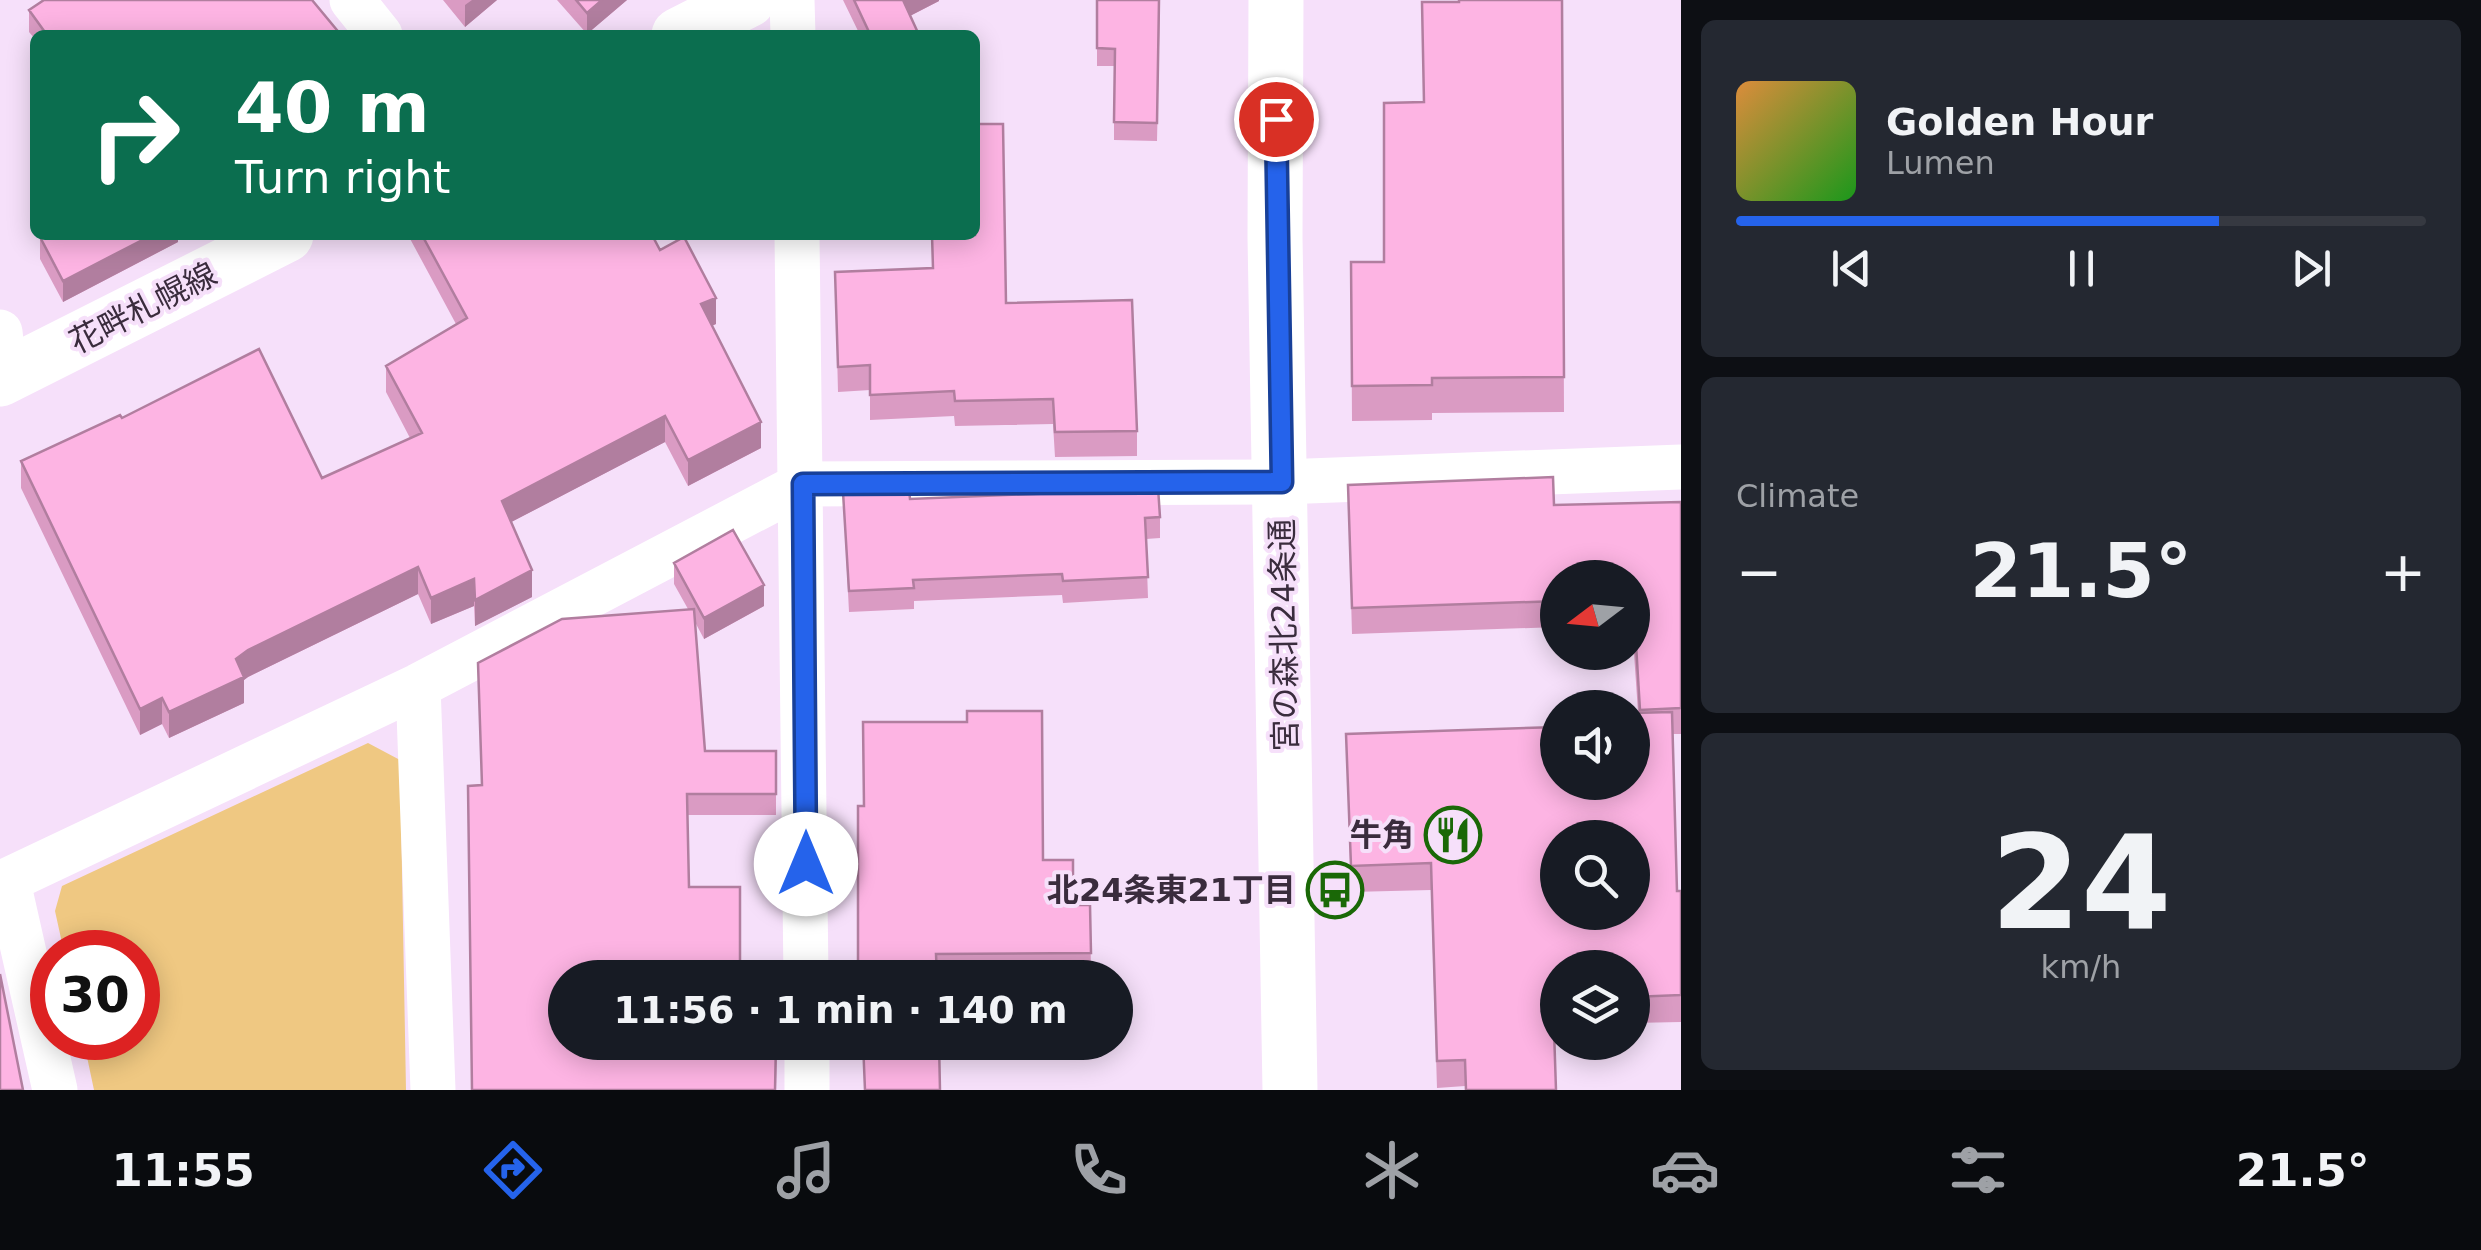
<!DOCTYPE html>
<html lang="en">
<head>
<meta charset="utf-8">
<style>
  body { margin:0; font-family:"DejaVu Sans","Noto Sans JP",sans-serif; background:#242831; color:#f1f3f6; height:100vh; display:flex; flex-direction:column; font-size:38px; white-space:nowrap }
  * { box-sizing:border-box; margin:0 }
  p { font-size:32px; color:#9ea1a6 }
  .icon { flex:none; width:55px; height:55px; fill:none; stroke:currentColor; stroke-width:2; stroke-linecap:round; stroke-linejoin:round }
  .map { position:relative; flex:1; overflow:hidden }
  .side { display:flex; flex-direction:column; gap:20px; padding:20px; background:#0d0f14; width:800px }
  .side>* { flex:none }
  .top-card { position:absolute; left:30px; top:30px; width:950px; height:210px; border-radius:15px; box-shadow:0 5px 25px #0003; background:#0b6e4f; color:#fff; overflow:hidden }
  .needle { width:65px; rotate:254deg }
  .controls { position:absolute; left:1540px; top:560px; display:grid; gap:20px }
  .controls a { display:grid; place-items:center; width:110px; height:110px; border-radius:50%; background:#171b24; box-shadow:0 5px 25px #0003; font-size:50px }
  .speed { position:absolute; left:30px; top:930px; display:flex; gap:20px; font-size:50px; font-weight:700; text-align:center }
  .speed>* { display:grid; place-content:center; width:130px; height:130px; border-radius:50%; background:#171b24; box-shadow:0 5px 25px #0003; line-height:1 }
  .speed .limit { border:15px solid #d22; background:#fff; color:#111 }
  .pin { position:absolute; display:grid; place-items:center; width:85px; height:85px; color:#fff; margin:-42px; border:5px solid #fff; border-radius:50%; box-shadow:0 2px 10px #0007 }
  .me { position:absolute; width:110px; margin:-55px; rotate:0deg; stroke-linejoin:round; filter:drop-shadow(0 0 8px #0008) }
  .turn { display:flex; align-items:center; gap:35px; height:210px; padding:0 40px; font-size:45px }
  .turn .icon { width:130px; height:130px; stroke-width:2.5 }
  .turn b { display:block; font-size:70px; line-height:85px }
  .big { font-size:75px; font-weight:700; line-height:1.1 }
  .side .card { flex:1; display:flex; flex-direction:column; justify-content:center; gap:15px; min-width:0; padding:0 35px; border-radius:15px; background:#242831 }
  .side .dial { align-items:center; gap:0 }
  .dial b { font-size:130px; line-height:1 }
  .song { display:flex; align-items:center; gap:30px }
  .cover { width:120px; height:120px; border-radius:15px; background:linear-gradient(135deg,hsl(30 70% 55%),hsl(120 70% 35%)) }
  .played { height:10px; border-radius:5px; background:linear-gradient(90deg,#2563eb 70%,#363941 70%) }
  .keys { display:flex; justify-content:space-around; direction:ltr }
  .heat { display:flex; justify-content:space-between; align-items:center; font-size:55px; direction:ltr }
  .trip { position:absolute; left:548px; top:960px; width:585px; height:100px; border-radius:50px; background:#171b24; box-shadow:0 5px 25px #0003; font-weight:700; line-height:100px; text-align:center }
  .dock { display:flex; height:160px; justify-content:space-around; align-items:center; background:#090b0e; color:#9ea1a6 }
  .dock .icon { width:70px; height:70px }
  .dock .on { color:#2563eb }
  .dock b { font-size:45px; color:#f1f3f6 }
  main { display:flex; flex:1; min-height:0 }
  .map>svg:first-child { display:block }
</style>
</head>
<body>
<main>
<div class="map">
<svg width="1681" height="1090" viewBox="0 0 1681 1090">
  <rect width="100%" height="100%" fill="#f6e0fa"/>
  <path fill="#efc882" d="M368,743L400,760L406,1090H94L83,1038H138V952H64L55,911L62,886Z"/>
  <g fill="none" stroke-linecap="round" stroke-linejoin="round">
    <path stroke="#fff" stroke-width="45" d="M352,0L380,35
      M792,0L793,35
      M797,235L806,978
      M0,332L5,378
      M418,686L433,1090
      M8,882L55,1090
      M0,884L418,686L803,484L1282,482L1681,467
      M807,1042V1090"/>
    <path stroke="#fff" stroke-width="55" d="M1276,0L1275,237L1290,1090"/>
    <path stroke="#fff" stroke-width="55" d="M679,35L748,0
      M0,379L286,235"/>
  </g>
  <path fill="#da9bc3" d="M443,0H497L465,27Z
    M557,0H627L587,34Z
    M843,0H939V1L910,16L919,35H860Z
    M1097,0H1160L1157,141L1114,140V66H1097Z
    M1562,0L1564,412L1432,413V420L1352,421L1351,262H1384Z
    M29,10L341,35H35V39L29,32Z
    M178,235V242L63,302L40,259V237Z
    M408,235H652L660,250L716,324L712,326L761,448L688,486L665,442L511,522L532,597L475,626L474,606L431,624L418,594L248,677L244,680V703L169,738L162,724L140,735L21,488V461L122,418L322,478L410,438L386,392V366L456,324Z
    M932,268L1006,303L1137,431V456L1055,457L1053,424L955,426L954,416L870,420V390L838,392L835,272Z
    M1348,485L1554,505L1681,502V734H1673L1677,891H1681V1022L1632,1023V968H1558V1025L1553,1026L1556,1090H1465V1086L1437,1088L1431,890L1351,892L1346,734L1558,782L1638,712L1632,624V578H1558V627L1352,634Z
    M843,492L910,499L1160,517V538L1146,539L1148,598L1063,603L1062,595L914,601V609L849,612Z
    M733,530L764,585V606L704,639L695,622L705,751H776V815H687L689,887H740V978H565V1042H777L776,1090H472L468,786L482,785L478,663L562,619L688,609L674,584V563Z
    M1043,860L1073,905H1090L1091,974H937L858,978Z"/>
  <path fill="#b17e9f" d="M472,0H497L465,27V5Z
    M602,0H627L587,34V13Z
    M902,0H939V1L902,20Z
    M152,235H178V242L63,302V281Z
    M716,298V324L701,330V304Z
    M665,416V442L502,527V501Z
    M761,422V448L688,486V460Z
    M418,567V594L248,677L244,680V703L169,738V712L248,650Z
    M532,570V597L475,626V600Z
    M474,579V606L431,624V598Z
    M764,585V606L704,639V618Z
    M162,698V724L140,735V709Z"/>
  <path fill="#fdb4e3" stroke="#b17e9f" stroke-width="2.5" fill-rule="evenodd" d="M44,0H312L341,35H47L29,10Z
    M576,0H602L587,13Z
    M854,0H903L919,35H863L869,32Z
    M1097,0H1159L1157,123L1114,122L1115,49L1097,48Z
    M1459,0H1562L1564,377L1432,378V385L1352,386L1351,262H1384V103L1424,102L1422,2H1459Z
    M975,124H1003L1006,303L1132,300L1137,431L1055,432L1053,399L955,401L954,391L870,395V365L838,367L835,272L933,268L932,235H975Z
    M45,235H152L63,281L40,237Z
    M422,235H652L660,250L684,237L716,298L701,304L761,422L688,460L665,416L502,501L532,570L475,600L474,579L431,598L418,567L248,650L236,659L244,677L169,712L162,698L140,709L21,461L120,415L122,418L259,349L322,478L422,433L386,366L467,318Z
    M1553,477L1554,505L1681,502V708L1640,710L1632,578H1558V601L1352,608L1348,485Z
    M1158,487L1160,517L1145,518L1148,577L1063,581L1062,574L913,580L914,588L849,591L843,492L909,489L910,499L1058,493V488Z
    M733,530L764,585L704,618L674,563Z
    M694,609L705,751H776V794H687L689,887H740V978H565V1042H776L775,1090H472L468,786L482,785L478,663L562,619Z
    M967,711H1042L1043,860H1073V905H1090L1091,953L936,954L937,978H858V806H864L863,722H967Z
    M1672,712L1677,891H1681V995L1632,997V968H1558V999H1553L1556,1090H1466L1465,1060L1437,1061L1431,863L1351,866L1346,734L1558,727V782H1632V713ZM1558,838H1632V912H1558Z
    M0,974L23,1090H0Z
    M863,1042H939L940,1090H865Z"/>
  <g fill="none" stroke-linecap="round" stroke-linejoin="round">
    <g stroke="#184099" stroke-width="25">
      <path id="route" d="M806,864L803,484L1282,482L1276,119"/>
    </g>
    <use href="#route" stroke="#2563eb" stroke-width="18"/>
  </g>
  <defs>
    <g id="restaurant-ring" transform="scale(2.875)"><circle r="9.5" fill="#f6e0fa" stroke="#1a6807" stroke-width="1.5"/><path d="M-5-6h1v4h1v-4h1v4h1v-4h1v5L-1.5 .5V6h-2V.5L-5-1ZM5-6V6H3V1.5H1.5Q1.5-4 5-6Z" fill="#1a6807"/></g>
    <g id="bus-ring" transform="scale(2.875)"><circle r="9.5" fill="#f6e0fa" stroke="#1a6807" stroke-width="1.5"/><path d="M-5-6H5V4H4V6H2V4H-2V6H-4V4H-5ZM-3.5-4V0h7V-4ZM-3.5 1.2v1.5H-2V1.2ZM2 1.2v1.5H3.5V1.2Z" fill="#1a6807"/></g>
  </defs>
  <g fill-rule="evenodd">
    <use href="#restaurant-ring" x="1453" y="835"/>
    <use href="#bus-ring" x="1335" y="890"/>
  </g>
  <g text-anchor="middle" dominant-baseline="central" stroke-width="8" stroke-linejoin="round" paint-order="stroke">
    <g font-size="32" fill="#3a2c3d" stroke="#f6e0fa">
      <text transform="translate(143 308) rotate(-27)">花畔札幌線</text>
      <text transform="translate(1284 635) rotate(-91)">宮の森北24条通</text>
    </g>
    <g font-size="32" font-weight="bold" fill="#3a2c3d" stroke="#f6e0fa" text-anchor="end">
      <text x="1414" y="835">牛角</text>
      <text x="1296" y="890">北24条東21丁目</text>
    </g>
  </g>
</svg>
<div class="controls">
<a><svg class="needle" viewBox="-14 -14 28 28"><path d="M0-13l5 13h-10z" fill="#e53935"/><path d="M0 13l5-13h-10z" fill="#9ea1a6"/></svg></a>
<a><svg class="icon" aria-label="sound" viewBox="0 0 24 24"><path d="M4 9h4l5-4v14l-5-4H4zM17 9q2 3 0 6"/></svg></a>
<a><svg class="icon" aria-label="search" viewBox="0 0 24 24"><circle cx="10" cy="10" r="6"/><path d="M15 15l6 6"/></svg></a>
<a><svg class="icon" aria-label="layers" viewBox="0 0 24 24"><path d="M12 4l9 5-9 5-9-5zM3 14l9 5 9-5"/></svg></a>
</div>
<div class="speed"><div class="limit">30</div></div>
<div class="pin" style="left:1276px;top:119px;background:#d93025"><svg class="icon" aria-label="arrive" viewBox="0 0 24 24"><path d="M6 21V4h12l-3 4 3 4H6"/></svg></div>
<svg class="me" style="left:806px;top:864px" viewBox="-20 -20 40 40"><circle r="19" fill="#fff"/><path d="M0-13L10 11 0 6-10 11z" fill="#2563eb"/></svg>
<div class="trip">11:56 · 1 min · 140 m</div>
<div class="top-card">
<div class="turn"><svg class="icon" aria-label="right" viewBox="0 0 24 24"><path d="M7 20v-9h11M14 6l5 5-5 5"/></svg><div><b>40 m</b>Turn right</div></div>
</div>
</div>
<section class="side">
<div class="card">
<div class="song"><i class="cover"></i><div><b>Golden Hour</b><p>Lumen</p></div></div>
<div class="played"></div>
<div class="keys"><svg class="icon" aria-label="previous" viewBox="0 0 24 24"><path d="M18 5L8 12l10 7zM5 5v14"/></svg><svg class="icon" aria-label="pause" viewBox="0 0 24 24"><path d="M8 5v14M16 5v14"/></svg><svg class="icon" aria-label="next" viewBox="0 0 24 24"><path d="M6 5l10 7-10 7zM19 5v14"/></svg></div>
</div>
<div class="card"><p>Climate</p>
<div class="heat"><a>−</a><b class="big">21.5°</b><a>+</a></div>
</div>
<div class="card dial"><b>24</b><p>km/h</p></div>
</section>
</main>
<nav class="dock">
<b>11:55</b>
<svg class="icon on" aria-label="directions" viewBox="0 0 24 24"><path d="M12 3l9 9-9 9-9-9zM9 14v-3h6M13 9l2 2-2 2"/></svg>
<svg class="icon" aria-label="music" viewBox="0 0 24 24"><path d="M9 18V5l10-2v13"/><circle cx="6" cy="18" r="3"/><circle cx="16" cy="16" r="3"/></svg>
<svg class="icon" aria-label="phone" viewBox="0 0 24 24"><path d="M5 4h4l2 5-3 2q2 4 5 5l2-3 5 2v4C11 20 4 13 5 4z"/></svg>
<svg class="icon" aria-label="climate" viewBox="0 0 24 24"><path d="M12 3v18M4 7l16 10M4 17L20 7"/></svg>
<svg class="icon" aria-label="car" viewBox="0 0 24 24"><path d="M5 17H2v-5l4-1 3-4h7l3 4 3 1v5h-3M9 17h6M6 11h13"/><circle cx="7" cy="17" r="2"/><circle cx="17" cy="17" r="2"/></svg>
<svg class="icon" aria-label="filters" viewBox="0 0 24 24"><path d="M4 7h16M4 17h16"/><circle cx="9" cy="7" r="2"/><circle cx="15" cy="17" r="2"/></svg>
<b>21.5°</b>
</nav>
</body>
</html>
